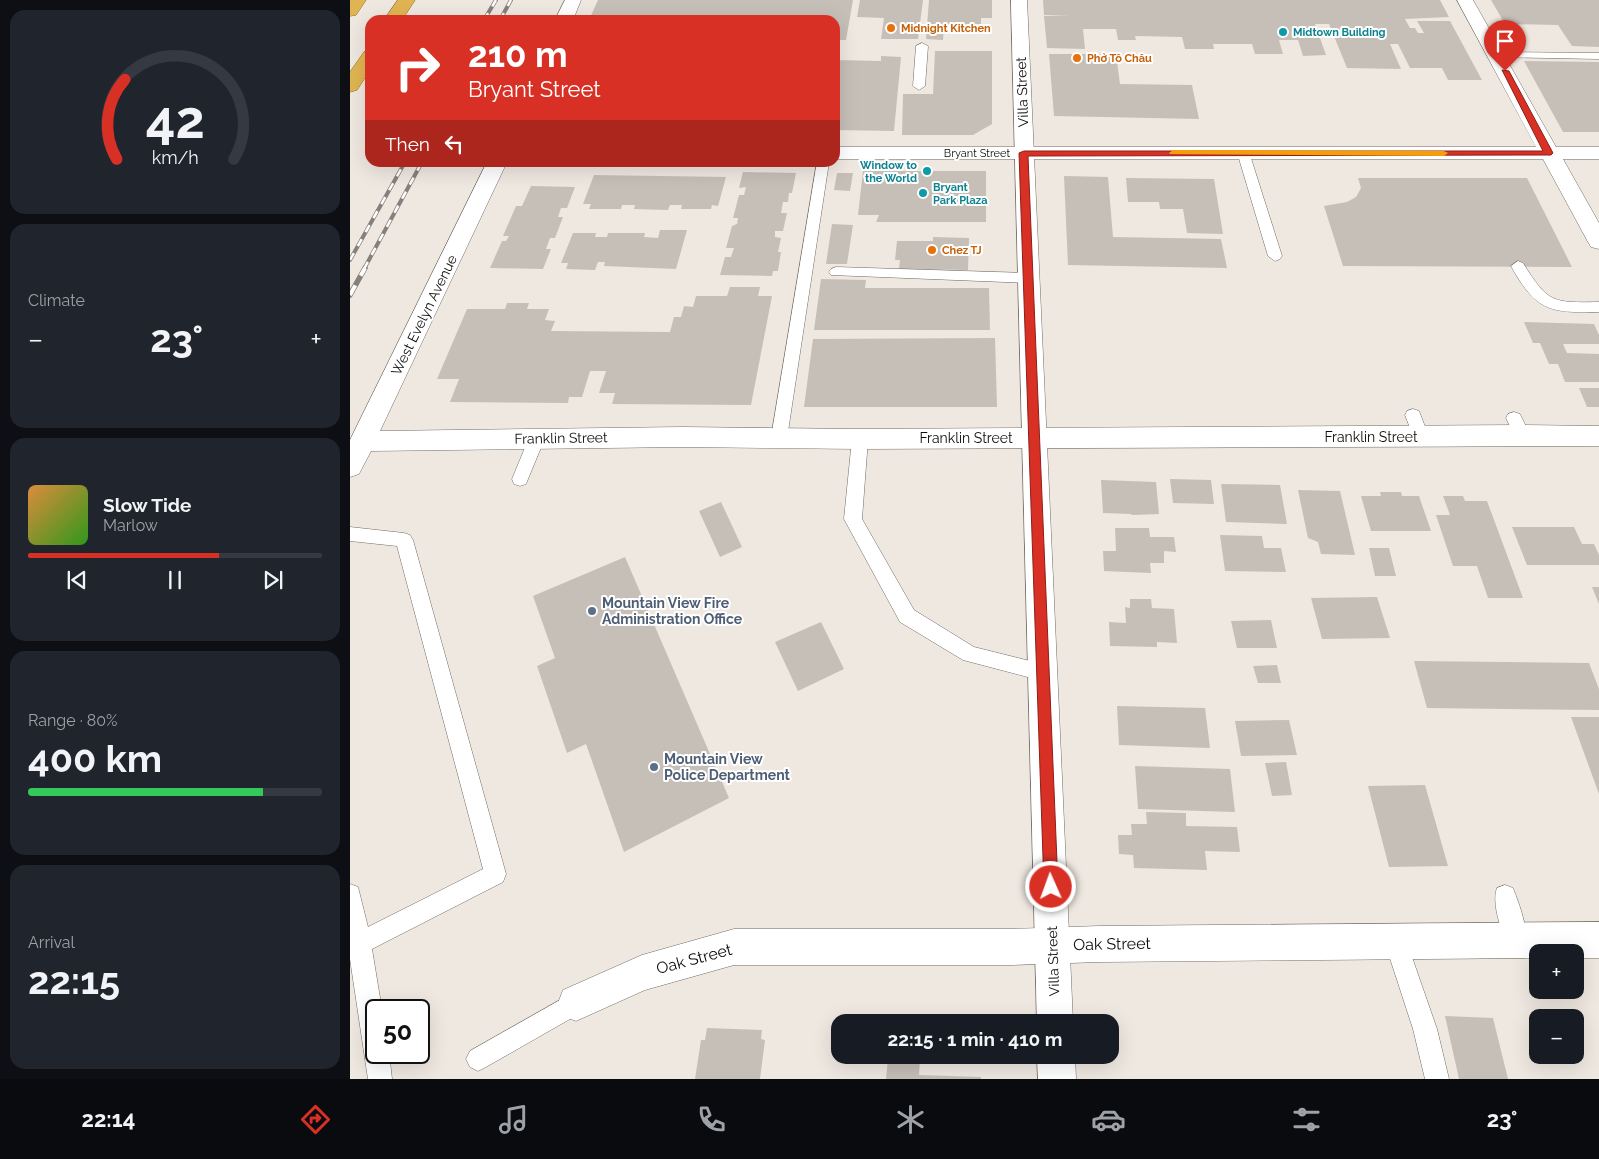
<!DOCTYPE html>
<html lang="en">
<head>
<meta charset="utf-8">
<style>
  body { margin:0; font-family:Raleway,sans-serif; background:#20242c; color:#f1f3f6; height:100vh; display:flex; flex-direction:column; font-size:19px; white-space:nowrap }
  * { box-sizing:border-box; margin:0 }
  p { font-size:16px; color:#9ea1a6 }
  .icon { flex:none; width:28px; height:28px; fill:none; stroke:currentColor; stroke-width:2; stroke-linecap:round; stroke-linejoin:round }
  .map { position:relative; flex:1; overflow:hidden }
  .panel { display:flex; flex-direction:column; gap:10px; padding:10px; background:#0d0f14; width:350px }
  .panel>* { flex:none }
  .hud { position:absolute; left:15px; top:15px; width:475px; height:152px; border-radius:15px; box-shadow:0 5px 20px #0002; background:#d93025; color:#fff; overflow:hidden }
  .fabs { position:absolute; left:1179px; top:944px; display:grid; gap:10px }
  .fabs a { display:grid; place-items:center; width:55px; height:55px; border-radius:10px; background:#171b24; box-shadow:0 5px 20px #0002; font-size:25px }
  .speed { position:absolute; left:15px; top:999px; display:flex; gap:10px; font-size:25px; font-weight:700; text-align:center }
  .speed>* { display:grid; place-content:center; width:65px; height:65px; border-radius:50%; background:#171b24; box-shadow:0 5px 20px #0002; line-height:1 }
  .speed .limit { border:2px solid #111; border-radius:8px; background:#fff; color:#111 }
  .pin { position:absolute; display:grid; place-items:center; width:42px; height:42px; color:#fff; margin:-51px -21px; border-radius:50% 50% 50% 0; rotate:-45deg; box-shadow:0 0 5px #0007 }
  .pin .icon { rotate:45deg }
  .me { position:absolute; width:55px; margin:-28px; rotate:358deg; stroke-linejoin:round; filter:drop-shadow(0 0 4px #0008) }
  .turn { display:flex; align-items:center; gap:18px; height:105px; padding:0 20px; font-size:22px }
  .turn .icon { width:65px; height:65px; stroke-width:2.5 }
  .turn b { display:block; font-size:35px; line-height:42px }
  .then { display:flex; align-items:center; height:48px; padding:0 20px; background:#0003; gap:10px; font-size:19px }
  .big { font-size:38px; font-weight:700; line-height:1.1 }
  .panel .widget { flex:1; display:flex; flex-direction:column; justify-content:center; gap:8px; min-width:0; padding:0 18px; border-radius:15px; background:#20242c }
  .panel .dial { align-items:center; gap:0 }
  .dial svg { height:130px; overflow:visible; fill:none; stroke:#363941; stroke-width:7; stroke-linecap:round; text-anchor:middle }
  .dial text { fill:#f1f3f6; stroke:none }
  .song { display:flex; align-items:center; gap:15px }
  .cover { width:60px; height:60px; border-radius:8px; background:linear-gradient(135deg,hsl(30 70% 55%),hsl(110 70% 35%)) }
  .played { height:5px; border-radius:2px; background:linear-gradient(90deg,#d93025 65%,#363941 65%) }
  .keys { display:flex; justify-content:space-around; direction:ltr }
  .heat { display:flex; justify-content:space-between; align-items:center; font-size:28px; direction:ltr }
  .charge { height:8px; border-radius:4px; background:linear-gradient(90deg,#34c759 80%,#363941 0) }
  .trip { position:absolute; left:481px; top:1014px; width:288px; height:50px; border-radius:15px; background:#171b24; box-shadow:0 5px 20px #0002; font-weight:700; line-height:50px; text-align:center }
  .tabs { display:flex; height:80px; justify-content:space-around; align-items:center; background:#090b0e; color:#9ea1a6 }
  .tabs .icon { width:35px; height:35px }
  .tabs .current { color:#d93025 }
  .tabs b { font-size:22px; color:#f1f3f6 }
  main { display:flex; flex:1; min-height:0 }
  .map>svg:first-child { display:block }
</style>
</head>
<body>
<main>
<section class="panel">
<div class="widget dial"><svg viewBox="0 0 100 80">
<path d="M14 69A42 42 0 1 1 86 69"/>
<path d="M14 69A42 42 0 0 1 19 20" stroke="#d93025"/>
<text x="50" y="56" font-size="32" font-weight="700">42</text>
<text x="50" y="72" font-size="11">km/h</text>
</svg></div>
<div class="widget"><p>Climate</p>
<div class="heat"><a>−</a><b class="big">23°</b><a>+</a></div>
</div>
<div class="widget">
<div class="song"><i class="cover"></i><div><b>Slow Tide</b><p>Marlow</p></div></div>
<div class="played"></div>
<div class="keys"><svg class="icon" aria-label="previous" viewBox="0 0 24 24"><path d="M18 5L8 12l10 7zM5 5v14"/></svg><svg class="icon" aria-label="pause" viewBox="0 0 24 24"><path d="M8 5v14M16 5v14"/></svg><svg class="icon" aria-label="next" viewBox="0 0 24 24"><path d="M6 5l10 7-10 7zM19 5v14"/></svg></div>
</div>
<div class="widget"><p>Range · 80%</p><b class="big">400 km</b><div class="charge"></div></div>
<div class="widget"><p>Arrival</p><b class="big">22:15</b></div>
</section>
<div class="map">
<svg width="1249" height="1079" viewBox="0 0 1249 1079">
  <rect width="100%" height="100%" fill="#efe8e1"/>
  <path fill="#c6bfb8" d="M248,0H503L496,40H485V20H239Z
    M510,0H573L568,39H531L534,18L507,17Z
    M579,0H642V18H631V24H619V26H594L593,40L576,39Z
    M693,0H1090L1099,17L1055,19L1060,28H1065L1068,33H1074L1067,21H1100L1132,80H1098L1092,68H1060L1048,44H1040L1051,69L997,68L979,24H965L976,55L953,56L948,40H929L933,54H905L902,44H863L864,49H835L832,37L785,36L786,40H768L766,29H733L735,49L697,48L694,16L720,15H694Z
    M1141,0H1249V47L1222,46L1208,25L1155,24Z
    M585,51H642V124L623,135H552L553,94H583Z
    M699,54H766L770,84L842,85L849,119L704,116Z
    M531,56L551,57L544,131L485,130V60L531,61Z
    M1174,61L1249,62V132H1213Z
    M513,171H636V222H526L529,215H508Z
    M393,172L446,173L442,193H439L438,202H433L431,213H437L433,231H425V237L431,238L428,252H431L428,271H423L422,276L370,275L375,257H381L384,248H376L382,226L387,224L388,218H383L389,195H394L396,187L389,188Z
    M487,173H503L500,191L484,190Z
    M244,175L376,177L368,206L362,205L361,209H331L332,205H320L318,210L284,209L285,205H272L271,209H239L241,204H233Z
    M714,176L758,177L763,237L871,239L877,268L718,265Z
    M776,178L864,179L873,234L837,233L833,209H810L809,202H778Z
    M1008,178H1177L1222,267L993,266L974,206L997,202L1006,197L1011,188Z
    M181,186L225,187L217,208H211L208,217H213L205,238H200L196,249H201L193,269L140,268L152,241H156L159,236H153L166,206H172Z
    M482,224L503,225L497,264H476Z
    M310,230H337L326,269L254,266L255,262H248L245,270L216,269L218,263H211L223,233H246L245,237H257L258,233H295L294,237L308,238Z
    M583,237L619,238L618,270L549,269L550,260H545L547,241H583Z
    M471,279L516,280L515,288H639L640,330H464Z
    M380,287H410L408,296H422L401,405L262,404L265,393H249L256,371H240L232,397H219L218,403L100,402L109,379H87L117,309H155L157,303H179L177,309H199L195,320L205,321L201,331L320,332L324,317H331L334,306L343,307L346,296H377Z
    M1174,322L1244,324L1249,335V344H1213L1217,353L1249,354V382H1215L1208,364H1199L1190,343H1183Z
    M645,338L647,407H454L463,339Z
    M1229,388H1249V407H1237Z
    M820,479L861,480L864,504L823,503Z
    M751,480L806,482L809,514L782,515L781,514L753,513Z
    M871,484L930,485L937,524L876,522Z
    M948,490L990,491L1005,555L971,554L968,542L958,538Z
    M1030,492H1051L1052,496H1069L1081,531H1021L1011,496H1031Z
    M1093,496H1113L1115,501H1137L1173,598H1138L1127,566H1103L1086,515H1100Z
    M371,502L392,547L370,557L349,511Z
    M1162,527H1224L1232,544H1244L1249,555V565H1177Z
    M765,528H799L800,537H824L826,552L814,551V563H800L801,573L754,571L753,551H766Z
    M870,535L912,536L914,548H931L936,572L875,571Z
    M1019,548H1039L1046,576H1025Z
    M275,557L379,798L274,852L236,744L217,753L187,666L205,658L183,596Z
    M1242,587H1249V604Z
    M1027,597L1040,638L972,639L961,598Z
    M780,599H801L802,608L824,609L827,643L807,642V647L760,646L759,622L776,623L775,607L780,608Z
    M921,620L927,648H887L881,621Z
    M471,622L494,669L448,691L425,642Z
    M1064,661L1239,663L1249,689V710L1077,708Z
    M927,665L931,683H908L903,666Z
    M767,706L855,708L860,748L769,745Z
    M1221,717H1249V794Z
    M939,720L947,755L891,756L885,721Z
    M936,762L942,795L922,796L915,763Z
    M785,766L880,769L885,812L788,809Z
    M1075,785L1098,866L1039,867L1018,786Z
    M796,812L836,813V826L887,827L890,852L855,851L857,870L784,868L783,855L769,854L768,835H782L781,824H797Z
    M1095,1016L1143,1018L1158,1079H1109Z
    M357,1028L412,1030L411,1039L415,1040L410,1079H345L351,1040H355Z
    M538,1058L570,1059L569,1075L631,1077V1079H536Z"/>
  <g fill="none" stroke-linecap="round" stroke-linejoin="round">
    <g stroke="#716b65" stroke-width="1">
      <path id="service" d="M572,43L578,46L575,86L569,90L563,86L566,46Z
        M1146,52L1249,53V59L1142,57L1140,55Z
        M893,148L899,152L932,256L930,259L925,261L918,256L887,152Z
        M467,162H479L437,438L435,442L429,444L423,442L421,438Z
        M1168,261L1173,263C1198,303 1202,303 1249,302V312C1199,313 1186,311 1161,266Z
        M486,267L679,273L686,278L679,283L481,275L479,272L481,269Z
        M1063,409L1069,411L1079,437L1077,441L1071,443L1065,441L1055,415L1057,411Z
        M1164,412L1170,414L1180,435L1178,439L1172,441L1166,439L1156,418L1158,414Z
        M187,432L193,434L195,438L178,479L176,484L170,486L164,484L162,479L179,438L181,434Z
        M510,433L516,435L518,439L512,519L564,610L624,647L700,666L703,672L700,678L693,681L613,660L550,622L494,519L502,439L504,435Z
        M0,527L54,533L60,535L63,540L156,874L153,882L22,949L32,1010H26V1052H39L42,1079H18L0,959V884L8,887L18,927L133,869L47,546L0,541Z
        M1155,885L1163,888C1169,904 1180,931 1174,947L1166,950L1158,947C1152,932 1141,904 1147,888Z
        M1045,929L1053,932L1056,940L1087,1029L1099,1079H1075L1063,1029L1034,940L1037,932Z
        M226,991L234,995L238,1003L234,1011L136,1067L128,1071L120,1067L116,1059L120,1051Z"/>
    </g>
    <g stroke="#716b65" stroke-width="1">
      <path id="minor" d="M215,0H231L223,20H205Z
        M1107,0H1123L1206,147H1249V159H1213L1249,223V249L1241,247L1238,242L1193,159H485V147H1186Z
        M137,162H157L30,431L332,427L510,429L1172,425L1249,426V446L510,449L332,447L21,451L9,474L0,477V440Z
        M1249,922V958H1225V952H1188V958L750,962L662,965H384L295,990L226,1021L213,1016L208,1003L213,990L292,955L384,929H662L750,926Z"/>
    </g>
    <g stroke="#716b65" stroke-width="1">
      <path id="secondary" d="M661,0H677L723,1022H687Z
        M687,1055H725L726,1079H688Z"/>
    </g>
    <g stroke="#926e1d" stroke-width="1">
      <path id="trunk" d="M0,0H16L6,15L0,16Z
        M48,0H65L52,20H34Z
        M20,51V70L7,90L0,92V72L14,52Z"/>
    </g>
    <use href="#service" fill="#fff" fill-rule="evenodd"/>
    <use href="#minor" fill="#fff" fill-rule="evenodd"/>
    <use href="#secondary" fill="#fff" fill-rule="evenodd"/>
    <use href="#trunk" fill="#e0b452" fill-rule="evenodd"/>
    <g stroke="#85807b" stroke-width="4">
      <path id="rail-far1" d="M134,20L146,0
        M150,20L161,0
        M0,260L55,162
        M14,269L72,162"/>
    </g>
    <g stroke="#85807b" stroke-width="5.5">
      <path id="rail" d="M0,295L15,268"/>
    </g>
    <use href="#rail-far1" stroke="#fff" stroke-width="2.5" stroke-dasharray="8" stroke-linecap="butt"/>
    <use href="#rail" stroke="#fff" stroke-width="4" stroke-dasharray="11" stroke-linecap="butt"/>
  </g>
  <path fill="#d93025" stroke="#8d1f18" d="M1152,70L1159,71L1203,153L1201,155L678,156L708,887L706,892L701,894L696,892L694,887L669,153L674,151H1193Z"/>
  <path fill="#f59e0b" d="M823,150L1094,151L1098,153L1094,156L820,154L819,153Z"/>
  <g fill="#e8710a" stroke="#fff" stroke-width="2">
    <circle cx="541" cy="28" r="5"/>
    <circle cx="727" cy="58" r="5"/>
    <circle cx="582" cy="250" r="5"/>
  </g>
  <g fill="#0f9aa8" stroke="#fff" stroke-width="2">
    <circle cx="933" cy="32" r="5"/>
    <circle cx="577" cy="171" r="5"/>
    <circle cx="573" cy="193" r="5"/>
  </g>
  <g fill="#5c6f8a" stroke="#fff" stroke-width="2">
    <circle cx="242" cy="611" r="5"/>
    <circle cx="304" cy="767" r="5"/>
  </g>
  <g text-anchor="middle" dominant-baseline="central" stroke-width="4" stroke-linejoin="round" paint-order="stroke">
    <g font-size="11" font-weight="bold" fill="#c56008" stroke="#fff" text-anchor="start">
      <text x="551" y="28">Midnight Kitchen</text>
      <text x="737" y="58">Phở Tô Châu</text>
      <text x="592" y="250">Chez TJ</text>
    </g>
    <g font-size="11" font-weight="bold" fill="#0d838f" stroke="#fff" text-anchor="start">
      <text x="943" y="32">Midtown Building</text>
      <text x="567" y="165" text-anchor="end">Window to<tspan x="567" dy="13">the World</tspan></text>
      <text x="583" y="187">Bryant<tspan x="583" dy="13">Park Plaza</tspan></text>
    </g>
    <g font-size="11" fill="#0f0d0a" stroke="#fff">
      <text x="627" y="153">Bryant Street</text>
    </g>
    <g font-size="14" fill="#0f0d0a" stroke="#fff">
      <text transform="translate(672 92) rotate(-92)">Villa Street</text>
      <text transform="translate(74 315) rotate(-64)">West Evelyn Avenue</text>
      <text x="1021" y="437">Franklin Street</text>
      <text transform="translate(211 438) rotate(-1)">Franklin Street</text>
      <text x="616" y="438">Franklin Street</text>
      <text transform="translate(703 961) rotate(-92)">Villa Street</text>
    </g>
    <g font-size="14" font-weight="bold" fill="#4e5e75" stroke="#fff" text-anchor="start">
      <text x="252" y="603">Mountain View Fire<tspan x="252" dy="16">Administration Office</tspan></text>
      <text x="314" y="759">Mountain View<tspan x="314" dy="16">Police Department</tspan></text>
    </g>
    <g font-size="16" fill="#0f0d0a" stroke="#fff">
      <text transform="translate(762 944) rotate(-1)">Oak Street</text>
      <text transform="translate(344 959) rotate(-15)">Oak Street</text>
    </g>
  </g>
</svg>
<div class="fabs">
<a>+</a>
<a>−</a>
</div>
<div class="speed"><div class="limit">50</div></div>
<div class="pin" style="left:1155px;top:71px;background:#d93025"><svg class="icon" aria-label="arrive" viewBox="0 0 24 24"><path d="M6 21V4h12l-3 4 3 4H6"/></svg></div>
<svg class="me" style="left:701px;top:887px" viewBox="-20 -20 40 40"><circle r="17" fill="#d93025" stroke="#fff" stroke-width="3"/><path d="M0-11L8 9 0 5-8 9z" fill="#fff"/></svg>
<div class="trip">22:15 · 1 min · 410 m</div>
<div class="hud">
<div class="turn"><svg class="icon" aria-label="right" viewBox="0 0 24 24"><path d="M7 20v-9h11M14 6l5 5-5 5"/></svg><div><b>210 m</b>Bryant Street</div></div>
<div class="then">Then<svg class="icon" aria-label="left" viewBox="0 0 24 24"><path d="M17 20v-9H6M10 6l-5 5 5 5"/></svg></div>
</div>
</div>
</main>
<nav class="tabs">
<b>22:14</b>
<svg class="icon current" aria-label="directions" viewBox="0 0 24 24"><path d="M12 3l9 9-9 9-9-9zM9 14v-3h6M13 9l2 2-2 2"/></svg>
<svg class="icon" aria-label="music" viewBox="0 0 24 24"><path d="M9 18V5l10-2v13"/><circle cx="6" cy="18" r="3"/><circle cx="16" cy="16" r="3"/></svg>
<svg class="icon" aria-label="phone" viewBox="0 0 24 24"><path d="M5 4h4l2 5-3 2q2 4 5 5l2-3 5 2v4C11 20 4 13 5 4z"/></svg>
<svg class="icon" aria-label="climate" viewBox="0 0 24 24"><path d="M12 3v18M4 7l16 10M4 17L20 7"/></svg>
<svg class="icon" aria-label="car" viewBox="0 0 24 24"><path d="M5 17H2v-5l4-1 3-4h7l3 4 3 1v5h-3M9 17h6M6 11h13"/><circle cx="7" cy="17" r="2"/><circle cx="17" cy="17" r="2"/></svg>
<svg class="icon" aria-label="filters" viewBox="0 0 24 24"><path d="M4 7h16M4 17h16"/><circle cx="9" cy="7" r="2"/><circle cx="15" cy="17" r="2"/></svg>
<b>23°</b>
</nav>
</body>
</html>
